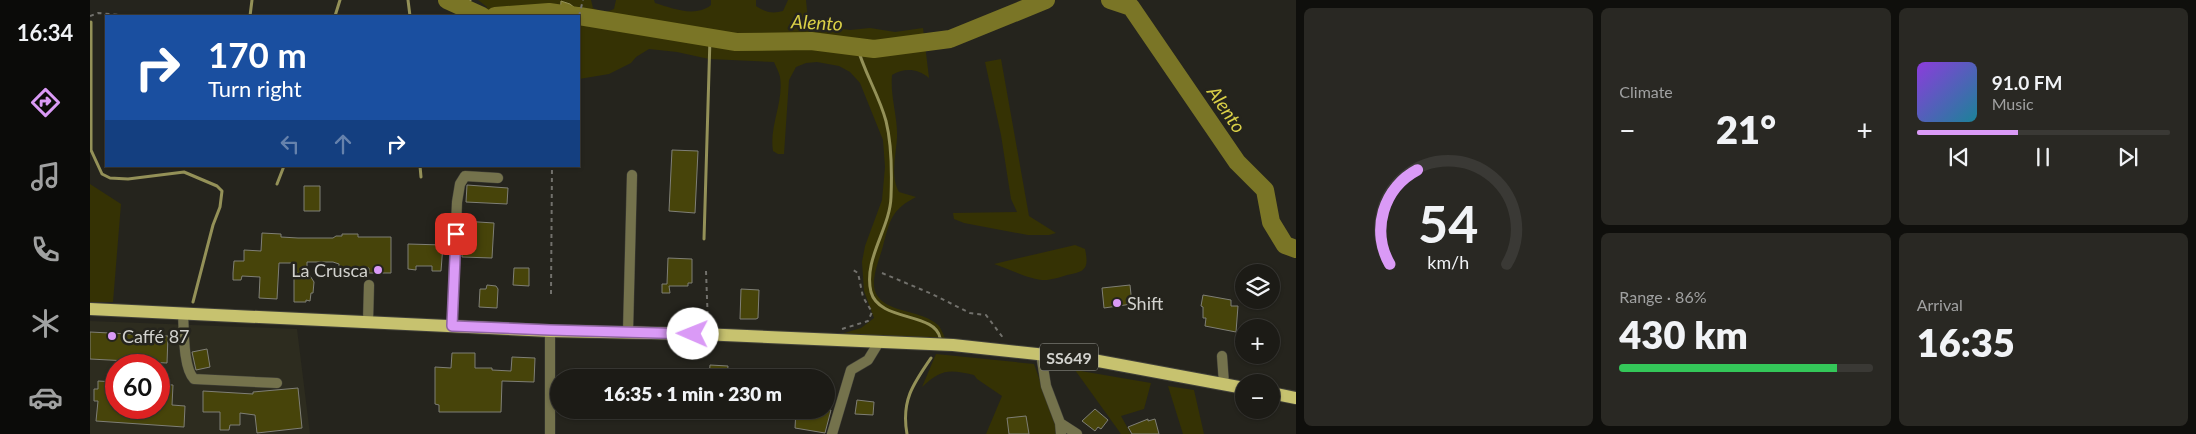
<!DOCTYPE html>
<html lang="en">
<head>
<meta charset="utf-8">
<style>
  body { margin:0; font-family:Lato,sans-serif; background:#292823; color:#f1f3f6; height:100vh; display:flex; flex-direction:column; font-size:19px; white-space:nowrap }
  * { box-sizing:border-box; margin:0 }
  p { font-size:16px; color:#a0a1a1 }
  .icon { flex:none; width:28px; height:28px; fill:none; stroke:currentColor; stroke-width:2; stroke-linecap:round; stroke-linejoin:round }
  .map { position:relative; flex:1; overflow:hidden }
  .panel { display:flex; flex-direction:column; gap:8px; padding:8px; background:#0f0f0c; width:900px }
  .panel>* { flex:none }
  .guide { position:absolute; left:15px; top:15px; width:475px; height:152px; border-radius:0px; box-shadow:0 1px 4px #0004,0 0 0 1px #3a3935; background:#1a4fa0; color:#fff; overflow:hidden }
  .controls { position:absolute; left:1145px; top:264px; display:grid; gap:10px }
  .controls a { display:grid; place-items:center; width:45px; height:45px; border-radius:50%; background:#1c1b16; box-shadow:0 1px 4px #0004,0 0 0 1px #3a3935; font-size:25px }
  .speed { position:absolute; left:15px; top:354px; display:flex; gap:10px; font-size:25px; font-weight:700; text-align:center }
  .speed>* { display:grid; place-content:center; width:65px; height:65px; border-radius:50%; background:#1c1b16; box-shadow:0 1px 4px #0004,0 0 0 1px #3a3935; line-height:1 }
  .speed .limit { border:8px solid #d22; background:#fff; color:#111 }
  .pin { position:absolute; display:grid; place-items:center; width:42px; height:42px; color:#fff; margin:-21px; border-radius:10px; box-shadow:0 2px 8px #0006 }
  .me { position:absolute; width:55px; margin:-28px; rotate:271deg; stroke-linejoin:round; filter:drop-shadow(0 0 4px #0008) }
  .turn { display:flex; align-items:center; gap:18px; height:105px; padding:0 20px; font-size:22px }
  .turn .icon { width:65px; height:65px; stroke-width:2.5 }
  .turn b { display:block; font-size:35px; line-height:42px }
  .lanes { display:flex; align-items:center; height:48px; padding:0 20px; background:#0003; justify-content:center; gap:25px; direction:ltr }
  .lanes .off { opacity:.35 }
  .big { font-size:38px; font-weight:800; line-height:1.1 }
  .panel .card { flex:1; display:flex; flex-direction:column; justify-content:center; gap:8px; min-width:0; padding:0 18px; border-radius:8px; background:#292823 }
  .panel .dial { align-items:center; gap:0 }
  .dial svg { height:130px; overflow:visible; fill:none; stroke:#3a3935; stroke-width:7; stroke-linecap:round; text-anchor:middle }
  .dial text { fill:#f1f3f6; stroke:none }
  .song { display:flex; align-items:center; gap:15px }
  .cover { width:60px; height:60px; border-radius:8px; background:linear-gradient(135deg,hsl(270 70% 55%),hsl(190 70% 35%)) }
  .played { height:5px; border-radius:2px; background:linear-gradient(90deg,#da9af6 40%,#3a3935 40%) }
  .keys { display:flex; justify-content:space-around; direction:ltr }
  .heat { display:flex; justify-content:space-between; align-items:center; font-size:28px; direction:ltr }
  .charge { height:8px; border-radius:4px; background:linear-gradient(90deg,#34c759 86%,#3a3935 0) }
  .panel .tiles { flex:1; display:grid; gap:8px; grid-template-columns:repeat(3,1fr) }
  .card:first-child { grid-row:span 2 }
  .trip { position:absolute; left:460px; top:369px; width:285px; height:50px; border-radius:25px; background:#1c1b16; box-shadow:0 1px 4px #0004,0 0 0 1px #3a3935; font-weight:800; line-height:50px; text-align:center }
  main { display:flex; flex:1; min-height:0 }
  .dock { display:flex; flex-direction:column; width:90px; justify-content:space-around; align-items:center; background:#0b0b09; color:#a0a1a1 }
  .dock .icon { width:35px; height:35px }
  .dock .current { color:#da9af6 }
  .dock b { font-size:22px; color:#f1f3f6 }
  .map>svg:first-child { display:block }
</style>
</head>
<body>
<main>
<nav class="dock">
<b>16:34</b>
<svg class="icon current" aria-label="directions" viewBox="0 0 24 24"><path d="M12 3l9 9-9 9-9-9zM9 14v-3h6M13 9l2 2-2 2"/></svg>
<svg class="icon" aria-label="music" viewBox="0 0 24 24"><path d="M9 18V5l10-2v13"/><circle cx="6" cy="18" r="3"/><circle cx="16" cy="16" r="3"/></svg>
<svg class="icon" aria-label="phone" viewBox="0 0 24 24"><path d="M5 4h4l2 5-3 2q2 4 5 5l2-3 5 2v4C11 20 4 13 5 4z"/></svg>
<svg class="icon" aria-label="climate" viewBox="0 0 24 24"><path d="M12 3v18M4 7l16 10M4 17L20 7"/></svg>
<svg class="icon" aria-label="car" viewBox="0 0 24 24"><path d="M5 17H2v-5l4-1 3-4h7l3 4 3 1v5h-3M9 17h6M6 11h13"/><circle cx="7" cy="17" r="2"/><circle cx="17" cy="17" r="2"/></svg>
</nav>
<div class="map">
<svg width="1206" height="434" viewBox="0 0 1206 434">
  <rect width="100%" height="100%" fill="#25241d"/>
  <path fill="#2d2c1f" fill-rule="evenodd" d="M0,321L207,329L220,434H0ZM26,365H69V408H26Z"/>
  <path fill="#353204" d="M388,0H501L503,8L514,13L524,9L526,0H564L565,3C582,8 605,18 621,5V0H666V6C675,12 682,14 693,11L698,0H716L718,21L734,26L760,30L780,28L805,32L833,28L839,78C827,68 814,68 802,75C800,97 808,117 807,138C806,155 800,176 809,192L826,197C801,210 800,220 793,246C790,257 785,269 784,280C781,315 829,307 848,325C851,328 853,334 855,338L741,337L771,328L784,318L774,291L772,262L775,246L792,200L795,167L793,140L770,83L760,72L749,66L727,62L716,63L706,67L699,80L694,154H688L683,151C679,126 694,102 690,77C689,72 686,67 684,62L619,59L587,52L559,49L546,57L541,63L519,74L489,79V16H484L486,14C485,4 479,4 470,3V15L472,16H397V7Z
    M911,59L939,216L966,233L959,235H938L874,223L864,219L863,213L927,212L921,199L911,135L895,62Z
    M0,184L31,204L23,302H0Z
    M985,245L995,249C999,268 996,272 977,275C971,277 964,279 957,280C942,281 920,269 904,264Z
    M846,354L944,364L969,434H896L912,396L887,379L884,375C859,369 851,369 832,387Z
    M985,370L1061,383L1054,409L1031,416L1041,434H1031Z
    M1078,386L1104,390L1114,434H1093Z"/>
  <path fill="#7a7526" stroke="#949158" d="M471,1L480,4L485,8L484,16L470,15Z"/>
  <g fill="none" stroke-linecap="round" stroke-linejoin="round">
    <path stroke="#949158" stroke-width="3" d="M318,0L320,16
      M377,9L380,0
      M160,16L162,0
      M245,16L250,0
      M1,22V150L12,174L20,178L38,179L94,172L127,186L132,191L130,207L123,225L103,302
      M767,46C774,72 789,95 796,121C802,145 802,172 801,197C800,229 773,259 781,292C789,322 846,312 850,338
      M330,166L331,177
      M187,184L194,166
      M614,239L620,38
      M817,434C811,401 823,384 841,358"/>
    <path stroke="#7a7526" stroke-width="18" d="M357,0L392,16
      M1020,0L1041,7L1147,162L1175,190L1181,222L1195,245L1206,249
      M405,16L459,12L487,16
      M489,16L646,42L721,41L784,49L860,39L956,0"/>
  </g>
  <path fill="#47440a" stroke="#7f7f76" d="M582,150L608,151L605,213L579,211Z
    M377,185L418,188L417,204L376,202Z
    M214,186H230V211H214Z
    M373,221L404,223L402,258L372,257Z
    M172,233L191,234V237L208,238H243L246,236H252V234H268V237H301V273H279V268H249V264L243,262H217V271L224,282L223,293H221L220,301L216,300V302H204V275L207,273L204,263H189L187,299L169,298L170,277L152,276L151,280H143V273L144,261H154V250L171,251Z
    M318,244L353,245L351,271H342V266H326V270L318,269Z
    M578,258L602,259V283H598V286H579L580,293H572V284H577Z
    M424,268H439V286L423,285Z
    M397,285L406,286L408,289L407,308L389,307L390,289H396Z
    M1040,285L1042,304L1014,308L1012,288Z
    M651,289L669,290L668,318L666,319H650Z
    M1113,295L1141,300V306H1148L1146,332L1115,326L1116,318H1113V307L1111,306Z
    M0,332L78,336L77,363L0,359Z
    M117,349L120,367L106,370L102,352Z
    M362,353H385V368H402V370L421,371L422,357L445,358L444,382L412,381L411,412H349V405L345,404V367L361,368Z
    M620,365L638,366L637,378H619Z
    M8,381L26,382V408H69V384L83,385L82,405L95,406L94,427L6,421L8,401H4V389H8Z
    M208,388L212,428L167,433L165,415L150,413V425H140L139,430H130V412H113V391L163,394V392Z
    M767,400L784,402L783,415L765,414Z
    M1005,409L1018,420L1011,429L1008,427L1005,431L992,421Z
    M706,410L720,412L741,410L735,433L705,428Z
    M936,416L939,434H919L917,418Z
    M1058,419V421L1065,419L1069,434H1042L1038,427Z"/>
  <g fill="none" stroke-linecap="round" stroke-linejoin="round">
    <g stroke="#414039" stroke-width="11">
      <path id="minor" d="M93,313C94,330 93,368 104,379L187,383
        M278,322L279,285
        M362,325L367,202L370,184L375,176L408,178
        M538,332L542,175
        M951,354L956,386L970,423L971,434
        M1132,356L1134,384
        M970,423L987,434
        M460,434V331
        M742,434L761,370L778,360L789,342"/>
    </g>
    <g stroke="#414039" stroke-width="14">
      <path id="major" d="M0,309L460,331L611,334L863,345L1003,360L1154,388
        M1181,393L1206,398"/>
    </g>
    <path stroke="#72716c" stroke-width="2" stroke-dasharray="4 4" stroke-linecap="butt" d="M0,16L8,13L40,16
      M489,16L493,0
      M616,271L618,325
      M792,273L842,294L880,313L896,315L914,339
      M461,294L462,166
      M752,329L778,321L782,312L773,297L768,273L763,270"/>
    <use href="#minor" stroke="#74724c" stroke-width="10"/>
    <use href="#major" stroke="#c7c26f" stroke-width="12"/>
  </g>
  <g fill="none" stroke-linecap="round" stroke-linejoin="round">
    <g stroke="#8e64a0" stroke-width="12">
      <path id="route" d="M366,234L362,326L460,330L603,334"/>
    </g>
    <use href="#route" stroke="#da9af6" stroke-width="9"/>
  </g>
  <g fill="#da9af6" stroke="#25241d" stroke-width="2">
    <circle cx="288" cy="270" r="5"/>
    <circle cx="1027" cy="303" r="5"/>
    <circle cx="22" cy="336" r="5"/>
  </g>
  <g text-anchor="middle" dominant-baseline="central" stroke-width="5" stroke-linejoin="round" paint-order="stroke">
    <rect fill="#25241d" stroke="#9e9e99" stroke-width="1" x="950" y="343.5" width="58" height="27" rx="4"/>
    <g font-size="16" font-weight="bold" fill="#d2d2ce">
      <text x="979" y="357">SS649</text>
    </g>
    <g font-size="18" fill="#d2d2ce" stroke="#25241d" text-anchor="start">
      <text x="278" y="270" text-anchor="end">La Crusca</text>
      <text x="1037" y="303">Shift</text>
      <text x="32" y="336">Caffé 87</text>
    </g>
    <g font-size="19" font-style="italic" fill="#dad047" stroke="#25241d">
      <text transform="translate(727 22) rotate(3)">Alento</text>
      <text transform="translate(1137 109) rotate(56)">Alento</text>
    </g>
  </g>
</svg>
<div class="controls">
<a><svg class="icon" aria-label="layers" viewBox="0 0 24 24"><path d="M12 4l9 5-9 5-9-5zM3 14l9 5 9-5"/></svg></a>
<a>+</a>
<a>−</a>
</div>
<div class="speed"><div class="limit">60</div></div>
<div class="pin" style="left:366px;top:234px;background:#d93025"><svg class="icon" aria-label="arrive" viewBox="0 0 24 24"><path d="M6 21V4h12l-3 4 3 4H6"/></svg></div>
<svg class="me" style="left:603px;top:334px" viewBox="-20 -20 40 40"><circle r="19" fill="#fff"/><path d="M0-13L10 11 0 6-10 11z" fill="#da9af6"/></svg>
<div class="trip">16:35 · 1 min · 230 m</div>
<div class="guide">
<div class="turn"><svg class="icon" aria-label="right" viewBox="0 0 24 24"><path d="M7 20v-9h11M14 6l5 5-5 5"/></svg><div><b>170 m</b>Turn right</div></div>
<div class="lanes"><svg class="icon off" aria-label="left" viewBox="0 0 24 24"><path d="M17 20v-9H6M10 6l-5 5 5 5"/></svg><svg class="icon off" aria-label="ahead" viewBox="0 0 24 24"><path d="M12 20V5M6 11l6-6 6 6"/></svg><svg class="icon" aria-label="right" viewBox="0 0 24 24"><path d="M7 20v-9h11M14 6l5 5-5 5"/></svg></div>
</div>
</div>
<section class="panel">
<div class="tiles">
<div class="card dial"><svg viewBox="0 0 100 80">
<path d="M14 69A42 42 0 1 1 86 69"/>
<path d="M14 69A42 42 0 0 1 31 11" stroke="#da9af6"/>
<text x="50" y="56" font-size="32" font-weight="700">54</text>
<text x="50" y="72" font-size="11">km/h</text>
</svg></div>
<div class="card"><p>Climate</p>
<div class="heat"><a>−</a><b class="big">21°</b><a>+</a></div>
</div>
<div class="card">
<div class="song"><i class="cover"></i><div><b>91.0 FM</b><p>Music</p></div></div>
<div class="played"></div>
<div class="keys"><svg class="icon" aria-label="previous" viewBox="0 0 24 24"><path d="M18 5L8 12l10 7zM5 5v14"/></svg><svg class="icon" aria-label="pause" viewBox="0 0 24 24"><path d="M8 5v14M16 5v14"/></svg><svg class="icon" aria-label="next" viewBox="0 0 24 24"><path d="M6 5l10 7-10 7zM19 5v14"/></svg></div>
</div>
<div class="card"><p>Range · 86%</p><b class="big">430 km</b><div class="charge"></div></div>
<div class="card"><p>Arrival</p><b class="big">16:35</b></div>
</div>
</section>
</main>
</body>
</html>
